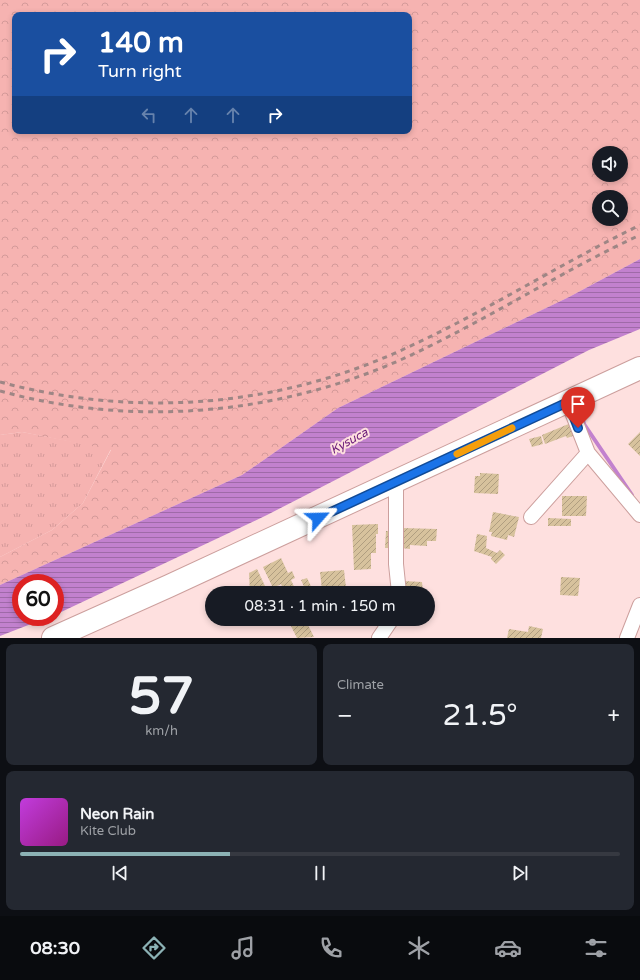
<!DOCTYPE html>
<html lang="en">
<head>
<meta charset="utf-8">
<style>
  body { margin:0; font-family:"Varela Round",sans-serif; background:#242831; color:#f1f3f6; height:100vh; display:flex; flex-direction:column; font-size:15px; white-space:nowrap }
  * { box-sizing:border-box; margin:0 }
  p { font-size:13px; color:#9ea1a6 }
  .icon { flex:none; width:22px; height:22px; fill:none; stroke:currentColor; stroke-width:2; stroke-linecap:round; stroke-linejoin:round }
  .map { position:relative; height:638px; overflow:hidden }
  .side { display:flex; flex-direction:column; gap:6px; padding:6px; background:#0d0f14; flex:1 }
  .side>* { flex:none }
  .hud { position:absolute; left:12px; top:12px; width:400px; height:122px; border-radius:8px; box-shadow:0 2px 6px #0003; background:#1a4fa0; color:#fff; overflow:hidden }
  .tools { position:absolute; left:592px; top:146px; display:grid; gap:8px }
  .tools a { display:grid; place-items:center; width:36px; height:36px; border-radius:50%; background:#171b24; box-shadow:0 2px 6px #0003; font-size:20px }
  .speed { position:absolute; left:12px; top:574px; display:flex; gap:8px; font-size:20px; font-weight:700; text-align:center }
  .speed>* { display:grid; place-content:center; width:52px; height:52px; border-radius:50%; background:#171b24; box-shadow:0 2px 6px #0003; line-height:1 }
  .speed .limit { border:6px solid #d22; background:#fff; color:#111 }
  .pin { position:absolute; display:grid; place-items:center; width:34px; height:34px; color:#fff; margin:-41px -17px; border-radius:50% 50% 50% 0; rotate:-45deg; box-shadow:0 0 4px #0007 }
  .pin .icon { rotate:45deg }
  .me { position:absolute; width:44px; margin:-22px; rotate:65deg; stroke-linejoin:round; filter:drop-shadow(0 0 3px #0008) }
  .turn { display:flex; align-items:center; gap:14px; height:84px; padding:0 20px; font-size:18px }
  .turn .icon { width:52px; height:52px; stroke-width:2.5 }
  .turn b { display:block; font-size:28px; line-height:34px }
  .lanes { display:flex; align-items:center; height:38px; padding:0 20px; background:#0003; justify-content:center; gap:20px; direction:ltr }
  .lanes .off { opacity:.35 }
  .big { font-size:30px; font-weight:600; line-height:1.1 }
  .side .card { flex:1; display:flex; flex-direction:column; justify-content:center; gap:6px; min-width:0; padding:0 14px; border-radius:8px; background:#242831 }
  .side .dial { align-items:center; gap:0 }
  .dial b { font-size:52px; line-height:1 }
  .song { display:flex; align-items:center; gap:12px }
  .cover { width:48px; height:48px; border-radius:6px; background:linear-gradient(135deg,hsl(290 70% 55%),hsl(310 70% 35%)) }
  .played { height:4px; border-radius:2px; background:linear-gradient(90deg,#8cb2b5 35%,#363941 35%) }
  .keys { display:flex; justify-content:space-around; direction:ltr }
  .heat { display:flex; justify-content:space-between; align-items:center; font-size:22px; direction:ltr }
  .side .tiles { flex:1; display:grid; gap:6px; grid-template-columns:1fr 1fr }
  .card:last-child { grid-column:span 2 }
  .trip { position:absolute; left:205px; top:586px; width:230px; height:40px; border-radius:20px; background:#171b24; box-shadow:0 2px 6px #0003; font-weight:600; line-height:40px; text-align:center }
  .menu { display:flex; height:64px; justify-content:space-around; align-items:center; background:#090b0e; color:#9ea1a6 }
  .menu .icon { width:28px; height:28px }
  .menu .on { color:#8cb2b5 }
  .menu b { font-size:18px; color:#f1f3f6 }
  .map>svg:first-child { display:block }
</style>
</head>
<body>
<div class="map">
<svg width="640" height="638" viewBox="0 0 640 638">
  <defs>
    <pattern id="grass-tufts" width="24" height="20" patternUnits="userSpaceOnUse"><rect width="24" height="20" fill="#f6b3b1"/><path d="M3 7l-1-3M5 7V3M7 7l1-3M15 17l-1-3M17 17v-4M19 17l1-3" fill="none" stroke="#d49a99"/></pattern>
    <pattern id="forest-crowns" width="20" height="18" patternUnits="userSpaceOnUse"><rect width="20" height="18" fill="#f6b3b1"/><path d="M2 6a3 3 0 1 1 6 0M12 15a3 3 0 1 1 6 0" fill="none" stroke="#d49a99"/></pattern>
    <pattern id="water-rules" width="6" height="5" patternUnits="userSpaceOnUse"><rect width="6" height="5" fill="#c281ce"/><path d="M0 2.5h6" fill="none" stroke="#9f6aa8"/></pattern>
    <pattern id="building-hatch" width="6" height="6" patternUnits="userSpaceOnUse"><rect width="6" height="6" fill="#d7c29d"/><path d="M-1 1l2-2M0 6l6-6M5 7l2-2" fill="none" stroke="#b09e80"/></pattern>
  </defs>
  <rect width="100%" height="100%" fill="#fee0df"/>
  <path fill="url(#grass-tufts)" d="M22,432L111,449L83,503L52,530L0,557V435Z"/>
  <path fill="url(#forest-crowns)" fill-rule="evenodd" d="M0,0H640V259L569,297L338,408L242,475L0,585V557L52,530L83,503L111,450L22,432L0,435ZM15,15H409V131H15ZM599,153H621V175H599ZM599,197H621V219H599Z"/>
  <path fill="url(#water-rules)" d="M640,259V329L589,350L267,515L59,613L55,615V583H21V617H49L0,636V585L242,475L338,408L569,297Z"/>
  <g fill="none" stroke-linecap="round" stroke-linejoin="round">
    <path stroke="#c281ce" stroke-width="4" d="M581,413L584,424L632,495"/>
  </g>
  <path fill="url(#building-hatch)" d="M571,423L576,435L567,438L566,436L545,444L542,435Z
    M640,432V456L628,444Z
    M541,436L543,444L532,447L529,439Z
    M480,473L499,474L498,494L474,493L475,476H480Z
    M562,496H587L586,516H562Z
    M493,512L519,517L514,537L508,535L507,540L491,536L492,532H489Z
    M548,518L571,519V526H548Z
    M378,524V534H376V553H371V569L354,570L352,525Z
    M402,528L437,529L436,541H427V546L410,545V549L401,548Z
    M386,531H392L391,548H385Z
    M477,534L487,536L486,548L497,553L500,550L505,555L496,564L491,559L492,557L474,551Z
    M281,558L288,573L292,571L295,578L291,580L297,593H285L281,584L273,588L263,567Z
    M257,569L265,586L269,593H263L261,589L250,593L249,573Z
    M344,570L346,588L336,589V591L322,590L320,572Z
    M561,577L580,578L578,596L560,595Z
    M307,578L310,584L313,593H307L301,580Z
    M404,581L422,582L423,593H404Z
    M257,619H272L261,625Z
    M305,619L314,637L297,638L291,626Z
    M529,626L543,629L541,638H507L509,629L528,632Z"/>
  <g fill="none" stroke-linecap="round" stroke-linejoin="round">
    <g stroke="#cc9f9d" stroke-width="16">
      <path id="street" d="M568,402L588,453L640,515
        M396,482V564L399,593
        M531,517L588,453
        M379,638L392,619
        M627,638L640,605"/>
    </g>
    <g stroke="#cc9f9d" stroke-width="24">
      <path id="primary" d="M53,638L169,586L640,368"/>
    </g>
    <use href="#street" stroke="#fff" stroke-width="14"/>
    <use href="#primary" stroke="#fff" stroke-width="22"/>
    <path stroke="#9e8685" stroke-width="3" stroke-dasharray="5 5" stroke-linecap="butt" d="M0,382C135,418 276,408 404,349C485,312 560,264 640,225
      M0,391C135,428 280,415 407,357C487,320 560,272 640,235"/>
  </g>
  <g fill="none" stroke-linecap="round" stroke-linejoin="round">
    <g stroke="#114b97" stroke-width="10">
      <path id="route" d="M318,518L568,402L578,428"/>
    </g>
    <use href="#route" stroke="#1a73e8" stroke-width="7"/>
    <path stroke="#f59e0b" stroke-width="7" d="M457,454L512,428"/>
  </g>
  <g text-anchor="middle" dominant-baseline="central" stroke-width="4" stroke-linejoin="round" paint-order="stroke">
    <g font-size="12" font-style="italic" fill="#6a1a78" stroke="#fee0df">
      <text transform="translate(349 441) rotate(-29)">Kysuca</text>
    </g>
  </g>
</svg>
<div class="tools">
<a><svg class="icon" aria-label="sound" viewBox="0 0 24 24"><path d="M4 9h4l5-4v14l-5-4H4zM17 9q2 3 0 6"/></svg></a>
<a><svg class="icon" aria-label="search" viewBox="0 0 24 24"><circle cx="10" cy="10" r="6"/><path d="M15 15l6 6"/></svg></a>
</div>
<div class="speed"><div class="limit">60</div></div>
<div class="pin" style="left:578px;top:428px;background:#d93025"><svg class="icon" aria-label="arrive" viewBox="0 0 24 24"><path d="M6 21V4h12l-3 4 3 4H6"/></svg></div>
<svg class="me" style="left:318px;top:518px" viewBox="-20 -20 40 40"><path d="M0-17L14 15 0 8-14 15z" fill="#1a73e8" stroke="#fff" stroke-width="4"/></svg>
<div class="trip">08:31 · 1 min · 150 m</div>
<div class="hud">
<div class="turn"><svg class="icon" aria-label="right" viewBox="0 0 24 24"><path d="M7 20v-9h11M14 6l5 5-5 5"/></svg><div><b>140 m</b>Turn right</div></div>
<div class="lanes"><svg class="icon off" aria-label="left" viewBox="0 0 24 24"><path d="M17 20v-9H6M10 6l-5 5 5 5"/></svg><svg class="icon off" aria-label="ahead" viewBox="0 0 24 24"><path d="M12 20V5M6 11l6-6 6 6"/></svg><svg class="icon off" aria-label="ahead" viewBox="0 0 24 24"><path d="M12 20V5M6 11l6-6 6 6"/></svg><svg class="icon" aria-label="right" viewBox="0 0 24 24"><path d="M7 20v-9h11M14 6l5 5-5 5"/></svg></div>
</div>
</div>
<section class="side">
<div class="tiles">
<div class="card dial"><b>57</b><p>km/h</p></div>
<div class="card"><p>Climate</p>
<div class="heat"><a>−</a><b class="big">21.5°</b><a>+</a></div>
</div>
<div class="card">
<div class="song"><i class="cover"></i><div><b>Neon Rain</b><p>Kite Club</p></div></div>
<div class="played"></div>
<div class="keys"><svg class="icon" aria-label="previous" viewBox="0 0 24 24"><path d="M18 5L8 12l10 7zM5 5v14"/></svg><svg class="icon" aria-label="pause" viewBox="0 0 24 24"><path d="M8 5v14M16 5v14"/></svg><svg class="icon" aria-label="next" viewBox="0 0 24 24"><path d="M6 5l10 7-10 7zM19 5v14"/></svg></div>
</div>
</div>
</section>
<nav class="menu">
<b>08:30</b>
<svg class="icon on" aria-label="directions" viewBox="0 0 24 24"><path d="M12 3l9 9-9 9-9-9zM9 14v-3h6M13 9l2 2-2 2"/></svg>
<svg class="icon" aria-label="music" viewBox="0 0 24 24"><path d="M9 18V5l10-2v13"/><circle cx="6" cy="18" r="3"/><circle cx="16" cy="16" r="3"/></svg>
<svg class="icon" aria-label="phone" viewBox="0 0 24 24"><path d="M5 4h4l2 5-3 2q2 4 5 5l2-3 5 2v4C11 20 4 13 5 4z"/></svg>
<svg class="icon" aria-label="climate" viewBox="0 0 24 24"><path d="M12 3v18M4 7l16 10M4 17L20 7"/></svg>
<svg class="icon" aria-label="car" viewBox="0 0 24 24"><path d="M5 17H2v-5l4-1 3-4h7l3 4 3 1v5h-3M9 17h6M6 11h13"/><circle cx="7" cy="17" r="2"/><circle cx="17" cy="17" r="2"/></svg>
<svg class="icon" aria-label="filters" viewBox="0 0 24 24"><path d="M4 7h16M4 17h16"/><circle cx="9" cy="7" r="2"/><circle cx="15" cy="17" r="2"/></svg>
</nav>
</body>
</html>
